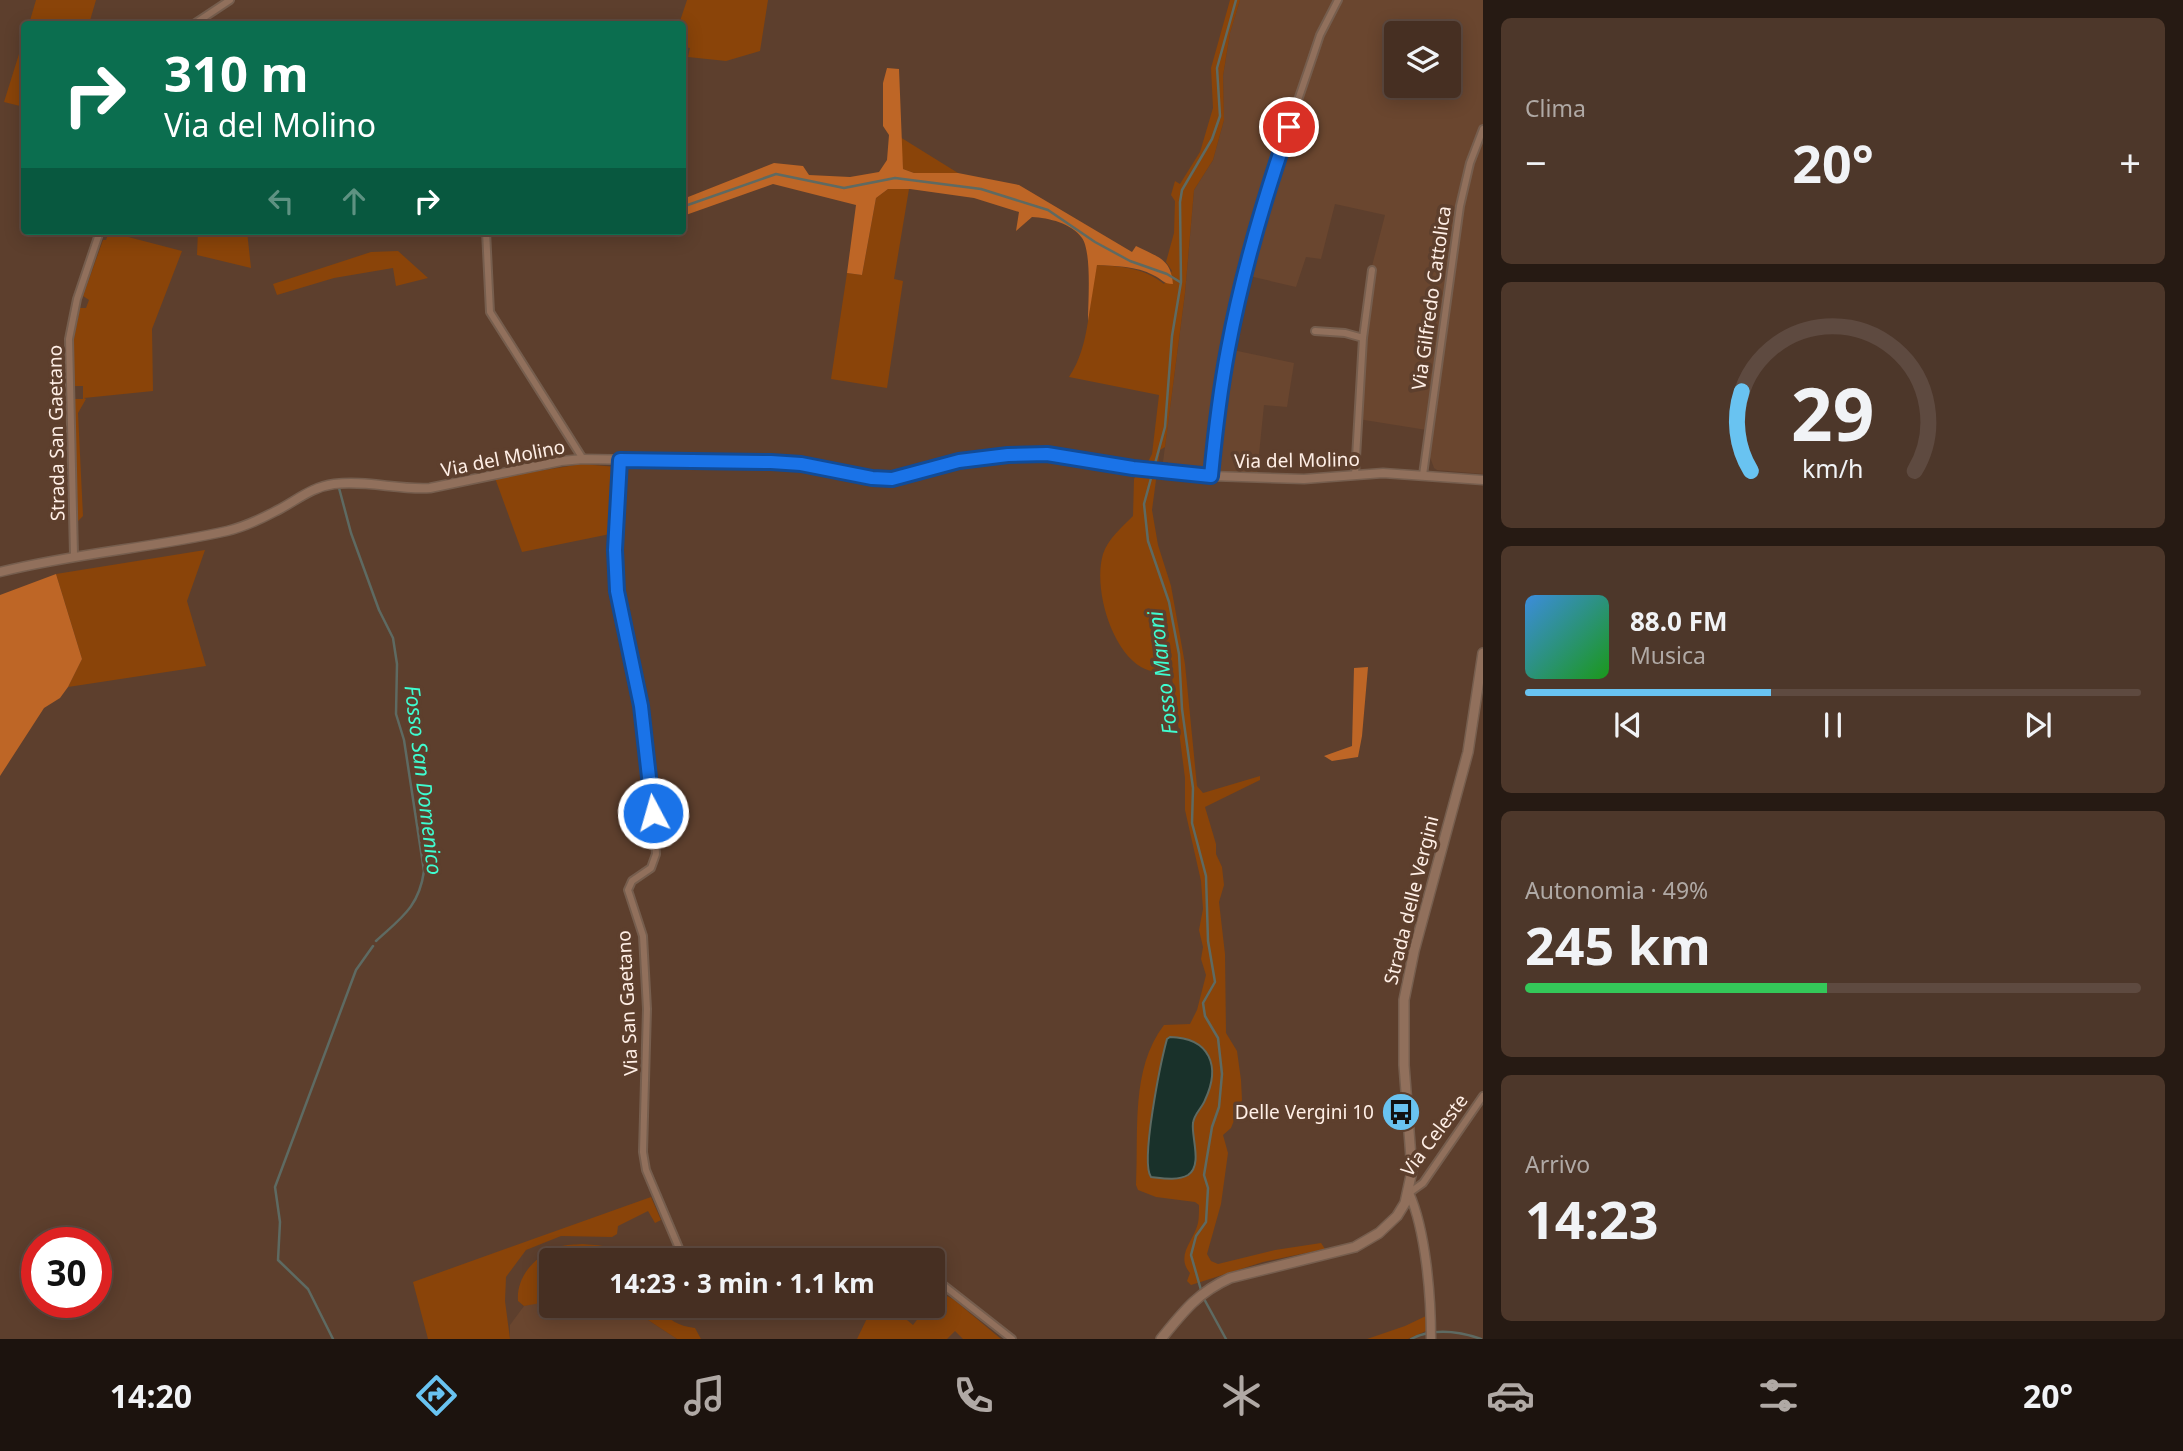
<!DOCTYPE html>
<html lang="it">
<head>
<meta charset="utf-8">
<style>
  body { margin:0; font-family:"Noto Sans",sans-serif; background:#4d372a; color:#f1f3f6; height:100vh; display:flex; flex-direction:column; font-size:26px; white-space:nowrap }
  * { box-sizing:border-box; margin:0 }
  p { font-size:23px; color:#b0a9a5 }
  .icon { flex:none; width:38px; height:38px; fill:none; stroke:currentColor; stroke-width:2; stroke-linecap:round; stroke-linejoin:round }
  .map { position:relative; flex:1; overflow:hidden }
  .drawer { display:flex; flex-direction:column; gap:18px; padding:18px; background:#261a13; width:700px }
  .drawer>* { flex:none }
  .guide { position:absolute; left:21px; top:21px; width:665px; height:214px; border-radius:7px; box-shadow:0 4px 18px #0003,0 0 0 2px #5e4a40; background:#0b6e4f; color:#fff; overflow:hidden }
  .tools { position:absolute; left:1384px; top:21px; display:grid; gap:14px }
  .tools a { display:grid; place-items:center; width:77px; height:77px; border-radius:7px; background:#462f22; box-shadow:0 4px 18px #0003,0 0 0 2px #5e4a40; font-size:35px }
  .speed { position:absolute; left:21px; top:1227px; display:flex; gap:14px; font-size:35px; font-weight:700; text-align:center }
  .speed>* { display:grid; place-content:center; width:91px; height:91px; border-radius:50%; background:#462f22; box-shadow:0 4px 18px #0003,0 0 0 2px #5e4a40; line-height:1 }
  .speed .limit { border:10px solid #d22; background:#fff; color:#111 }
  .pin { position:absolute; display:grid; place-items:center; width:60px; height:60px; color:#fff; margin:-30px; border:4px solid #fff; border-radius:50%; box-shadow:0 2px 7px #0007 }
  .me { position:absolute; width:77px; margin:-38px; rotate:354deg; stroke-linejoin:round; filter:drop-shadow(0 0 5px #0008) }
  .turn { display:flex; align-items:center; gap:24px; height:147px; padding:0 28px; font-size:32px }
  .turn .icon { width:91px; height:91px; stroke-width:2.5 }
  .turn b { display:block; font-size:49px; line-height:60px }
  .lanes { display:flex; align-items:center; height:66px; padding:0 28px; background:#0003; justify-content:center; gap:35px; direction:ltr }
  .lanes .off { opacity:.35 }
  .big { font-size:52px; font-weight:700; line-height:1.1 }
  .drawer .card { flex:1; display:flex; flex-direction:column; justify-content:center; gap:10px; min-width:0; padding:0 24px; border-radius:10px; background:#4d372a }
  .drawer .dial { align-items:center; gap:0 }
  .dial svg { height:182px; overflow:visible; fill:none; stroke:#5e4a40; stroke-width:7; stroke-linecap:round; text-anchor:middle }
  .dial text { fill:#f1f3f6; stroke:none }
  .song { display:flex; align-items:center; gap:21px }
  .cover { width:84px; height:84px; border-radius:10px; background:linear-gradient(135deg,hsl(210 70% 55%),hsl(120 70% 35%)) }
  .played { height:7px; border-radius:4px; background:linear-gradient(90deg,#69c3f1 40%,#5e4a40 40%) }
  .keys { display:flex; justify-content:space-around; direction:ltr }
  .heat { display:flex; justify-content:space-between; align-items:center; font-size:38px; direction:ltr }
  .charge { height:10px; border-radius:5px; background:linear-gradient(90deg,#34c759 49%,#5e4a40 0) }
  .trip { position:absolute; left:539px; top:1248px; width:406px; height:70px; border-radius:7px; background:#462f22; box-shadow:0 4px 18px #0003,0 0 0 2px #5e4a40; font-weight:700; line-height:70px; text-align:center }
  .menu { display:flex; height:112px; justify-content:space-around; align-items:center; background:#1c130e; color:#b0a9a5 }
  .menu .icon { width:49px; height:49px }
  .menu .selected { color:#69c3f1 }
  .menu b { font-size:32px; color:#f1f3f6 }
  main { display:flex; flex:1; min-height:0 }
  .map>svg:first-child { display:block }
</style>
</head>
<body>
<main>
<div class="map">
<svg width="1483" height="1339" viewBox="0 0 1483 1339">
  <rect width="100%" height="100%" fill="#5d3f2d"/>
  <path fill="#6a462f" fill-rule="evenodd" d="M1240,0H1483V474L1437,470L1434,468L1430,457L1433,431L1358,419L1371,270L1385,215L1335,204L1321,259L1306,257L1296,287L1245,275L1228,349L1294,363L1287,407L1264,405L1257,474L1167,468L1168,462H1163L1185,293L1194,190L1213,160L1224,120L1223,76L1230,33ZM1396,33H1449V86H1396Z
    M545,1300L551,1301V1306L618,1307L642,1316L677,1339H510V1325L524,1306Z"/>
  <path fill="#8a4409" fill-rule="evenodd" d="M36,0H96L89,24H29Z
    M687,0H768L760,51L726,61L688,57L690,48L683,47L682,24H679Z
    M1230,0H1240L1230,33L1223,76L1224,120L1213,160L1194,190L1185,293L1165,447L1160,450L1152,510L1158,545L1171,586L1185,664L1197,786L1203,793L1260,776V780L1205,807L1216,844V854L1222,867L1224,885L1219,902L1225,954L1226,1033L1237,1051L1241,1080L1242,1100L1231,1128L1223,1135L1228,1153L1221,1204L1207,1254L1211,1261L1218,1264L1275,1250L1321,1243L1325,1249L1263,1262L1191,1285L1187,1281L1190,1273C1175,1255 1194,1241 1198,1223C1199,1218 1199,1211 1199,1205L1195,1202L1156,1197L1138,1190L1136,1185C1139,1133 1130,1069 1164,1025L1190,1024L1197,1010L1206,975L1201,959L1203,947L1199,930L1203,909L1201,881L1185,810V778L1172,677C1163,674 1150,672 1141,667C1111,649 1093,588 1103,554C1108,539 1122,527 1133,516L1134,479L1141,465L1148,462L1152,454L1159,395L1069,377C1091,345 1088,301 1097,265C1121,266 1145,268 1164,284L1172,271L1166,262L1174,233L1175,201L1171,195L1175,181L1180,184L1200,152L1213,108L1211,68ZM1188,1041L1197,1043L1203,1104L1193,1122L1194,1164L1147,1153L1153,1105L1164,1050Z
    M24,38V107L4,102Z
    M900,137L958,173H914L903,169Z
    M888,189H909L894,279L903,281L887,388L831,379L847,273L862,275L876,198Z
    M198,231H247L251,268L197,255Z
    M109,232L182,251L152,329L153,391L84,398L86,399L78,413L83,516L78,521L74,399H83V386H74L73,344L80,308H86L89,300L83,296L103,240H106Z
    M398,251L428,278L396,286L393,268L334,278L277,295L273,284L371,252Z
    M582,464L617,467L615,509L610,510V514H616L615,533L522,552L495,478Z
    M205,550L187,601L206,666L68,687L82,659L56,574Z
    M651,1197L661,1220L655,1223L648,1211L618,1226L617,1234L612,1237L561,1236L526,1250L506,1277L505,1301L510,1339H428L413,1282Z
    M582,1244C599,1245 618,1246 630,1259L637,1260H551V1301L524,1306L518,1301C516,1276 536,1255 559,1247C566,1244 575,1245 582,1244Z
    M933,1289L953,1299L1001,1339H963L955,1331L947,1339H857L873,1306H908L901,1315L913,1325L923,1312L915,1306H933Z
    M601,1306H658C668,1320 678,1326 695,1328L701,1339H677L642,1316L618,1307Z
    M1426,1316V1331L1408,1339H1367L1405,1326Z"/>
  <path fill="#be6626" d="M887,68L899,69L903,169L914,173H958L1019,185L1132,252L1136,246C1157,257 1171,258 1173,284C1163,284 1162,279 1153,275C1137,266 1115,266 1097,265L1088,321C1088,303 1092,252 1082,238C1071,223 1049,218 1032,217L1016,231L1019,212L974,198L910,189H888L876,198L862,275L847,273L856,205L773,184L683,216V199L774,163L803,166L809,175L850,177L879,172L887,160L889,135L883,126V83Z
    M56,574L82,659L68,687L60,698L44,708L0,776V595Z
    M1368,667L1362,736L1358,757L1332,761L1324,756L1352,746L1354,668Z"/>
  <path fill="#19312a" stroke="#5e6a62" stroke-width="2" d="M1170,1037C1210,1038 1221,1066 1205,1100C1202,1108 1194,1114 1193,1123C1191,1137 1203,1165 1188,1175C1178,1181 1161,1178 1151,1177C1140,1162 1161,1061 1167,1039Z"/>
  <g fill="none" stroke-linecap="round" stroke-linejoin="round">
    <path stroke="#5e6a62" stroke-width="2.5" d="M682,207L776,174L844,188L895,178L981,189L1048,210L1095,242L1130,261L1167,274L1180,282
      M339,488L351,533L379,610L393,638L397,664L396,714L404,740L424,871C419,907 401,918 376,941
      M333,1339L308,1289L278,1260L280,1222L275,1187L356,970L373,946
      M1226,1339L1203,1297L1191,1255L1196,1236L1206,1222L1208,1188L1204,1175L1212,1127L1219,1107L1222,1074L1218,1038L1205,1016L1203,1003L1215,982L1208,941L1206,876L1192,823L1193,788L1182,709L1179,654L1169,602L1148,541L1144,504L1165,427L1172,336L1181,282L1180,202L1182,190L1212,139L1220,116L1217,68L1236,0
      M1411,1339C1433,1328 1458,1331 1481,1339"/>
    <g stroke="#765e4e" stroke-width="10">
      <path id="minor" d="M194,24L230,0
        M486,231L490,312L583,459
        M1315,331L1345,333L1363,338
        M620,460L615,550L617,591L641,706L655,839L656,854L651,868L632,881L628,890L643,936L647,1009L643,1152L646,1170L684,1260
        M1355,475L1363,338L1372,270
        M1423,475L1460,206L1470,163L1483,129
        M1211,476L1220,395L1237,305L1253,244L1282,147L1312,59L1320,35L1338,0
        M74,555L69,339L77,299L100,231
        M1409,1193L1423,1183L1483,1096
        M838,1260L852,1256L878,1260
        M933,1277L1012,1339
        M717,1306H734"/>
    </g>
    <g stroke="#765e4e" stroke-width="11">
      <path id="tertiary" d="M0,572C75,553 152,548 227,531C244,527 261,519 276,511C296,501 311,487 334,484C367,480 398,490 430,488L561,461L583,459L771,462L801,464L872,478L892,479L959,461L1008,455L1047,454L1133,468L1211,476L1304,479L1383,473L1483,480
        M1409,1193C1426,1231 1431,1297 1431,1339"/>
    </g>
    <g stroke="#765e4e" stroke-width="12">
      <path id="secondary" d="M1161,1339C1183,1312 1197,1293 1230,1278L1355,1247L1379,1233L1397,1216L1405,1203L1412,1171L1404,1065V1000L1414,951L1468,752L1483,653"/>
    </g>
    <use href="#minor" stroke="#91705c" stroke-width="6"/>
    <use href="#tertiary" stroke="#91705c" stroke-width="8"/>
    <use href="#secondary" stroke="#91705c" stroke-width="9"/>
  </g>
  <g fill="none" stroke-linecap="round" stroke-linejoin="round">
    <g stroke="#114b97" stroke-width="18">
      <path id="route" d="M653,813L641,706L617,591L615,550L620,460L771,462L801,464L872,478L892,479L959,461L1008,455L1047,454L1133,468L1211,476C1215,434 1220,391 1228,349C1242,274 1264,199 1289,127"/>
    </g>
    <use href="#route" stroke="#1a73e8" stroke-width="12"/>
  </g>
  <defs>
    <g id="bus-disc" transform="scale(2.0125)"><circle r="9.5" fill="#69c3f1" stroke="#5d3f2d"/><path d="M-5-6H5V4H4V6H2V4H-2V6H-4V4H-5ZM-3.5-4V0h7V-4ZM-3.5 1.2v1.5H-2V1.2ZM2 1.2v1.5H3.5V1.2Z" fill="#111"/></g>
  </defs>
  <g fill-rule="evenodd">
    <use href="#bus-disc" x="1401" y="1112"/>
  </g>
  <g text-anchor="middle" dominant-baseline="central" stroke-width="7" stroke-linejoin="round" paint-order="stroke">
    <g font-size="19" fill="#ffefe6" stroke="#5d3f2d">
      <text transform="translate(1431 298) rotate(-82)">Via Gilfredo Cattolica</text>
      <text transform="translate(56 433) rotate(-91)">Strada San Gaetano</text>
      <text transform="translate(503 458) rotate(-11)">Via del Molino</text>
      <text transform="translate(1297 460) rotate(-1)">Via del Molino</text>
      <text transform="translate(1411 900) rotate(-76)">Strada delle Vergini</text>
      <text transform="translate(627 1003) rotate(-93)">Via San Gaetano</text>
      <text transform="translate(1434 1135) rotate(-53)">Via Celeste</text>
    </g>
    <g font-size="19" fill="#ffefe6" stroke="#5d3f2d" text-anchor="end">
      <text x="1374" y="1112">Delle Vergini 10</text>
    </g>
    <g font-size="21" font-style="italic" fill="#3ffcd0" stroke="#5d3f2d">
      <text transform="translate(1162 673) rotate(-97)">Fosso Maroni</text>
      <text transform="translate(424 780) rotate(83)">Fosso San Domenico</text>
    </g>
  </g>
</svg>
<div class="tools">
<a><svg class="icon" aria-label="layers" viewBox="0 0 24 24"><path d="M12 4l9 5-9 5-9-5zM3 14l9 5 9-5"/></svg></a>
</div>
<div class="speed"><div class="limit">30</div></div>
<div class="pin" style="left:1289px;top:127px;background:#d93025"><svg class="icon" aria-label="arrive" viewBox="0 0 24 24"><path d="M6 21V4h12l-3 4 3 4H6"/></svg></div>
<svg class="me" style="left:653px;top:813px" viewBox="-20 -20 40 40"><circle r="17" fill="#1a73e8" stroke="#fff" stroke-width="3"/><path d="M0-11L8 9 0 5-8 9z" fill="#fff"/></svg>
<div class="trip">14:23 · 3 min · 1.1 km</div>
<div class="guide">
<div class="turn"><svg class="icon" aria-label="right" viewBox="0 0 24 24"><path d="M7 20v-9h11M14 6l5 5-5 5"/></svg><div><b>310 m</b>Via del Molino</div></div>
<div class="lanes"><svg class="icon off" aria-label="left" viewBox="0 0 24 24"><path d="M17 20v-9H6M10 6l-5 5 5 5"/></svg><svg class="icon off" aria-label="ahead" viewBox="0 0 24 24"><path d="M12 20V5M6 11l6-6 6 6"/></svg><svg class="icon" aria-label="right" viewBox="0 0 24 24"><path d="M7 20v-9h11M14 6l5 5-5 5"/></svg></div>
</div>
</div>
<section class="drawer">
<div class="card"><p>Clima</p>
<div class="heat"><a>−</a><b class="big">20°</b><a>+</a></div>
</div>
<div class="card dial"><svg viewBox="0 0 100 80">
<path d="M14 69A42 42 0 1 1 86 69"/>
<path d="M14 69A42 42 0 0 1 10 34" stroke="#69c3f1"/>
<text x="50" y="56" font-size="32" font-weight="700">29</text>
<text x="50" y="72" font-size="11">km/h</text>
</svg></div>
<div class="card">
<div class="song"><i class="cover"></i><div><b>88.0 FM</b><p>Musica</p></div></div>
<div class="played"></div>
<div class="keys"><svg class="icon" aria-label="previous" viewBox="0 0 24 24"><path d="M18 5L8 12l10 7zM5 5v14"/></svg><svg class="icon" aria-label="pause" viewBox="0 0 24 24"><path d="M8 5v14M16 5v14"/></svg><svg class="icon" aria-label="next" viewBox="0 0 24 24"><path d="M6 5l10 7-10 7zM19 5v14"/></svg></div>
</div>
<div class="card"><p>Autonomia · 49%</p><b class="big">245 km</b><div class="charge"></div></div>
<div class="card"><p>Arrivo</p><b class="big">14:23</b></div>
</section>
</main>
<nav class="menu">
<b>14:20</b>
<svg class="icon selected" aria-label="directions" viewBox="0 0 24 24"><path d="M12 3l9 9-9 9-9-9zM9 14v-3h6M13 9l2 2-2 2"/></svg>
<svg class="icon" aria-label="music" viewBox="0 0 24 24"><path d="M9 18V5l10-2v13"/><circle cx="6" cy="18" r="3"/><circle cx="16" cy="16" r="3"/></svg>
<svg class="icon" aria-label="phone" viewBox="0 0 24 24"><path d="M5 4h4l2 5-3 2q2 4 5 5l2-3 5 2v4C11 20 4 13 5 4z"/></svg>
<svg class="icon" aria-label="climate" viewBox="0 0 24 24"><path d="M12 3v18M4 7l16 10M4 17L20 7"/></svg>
<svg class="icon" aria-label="car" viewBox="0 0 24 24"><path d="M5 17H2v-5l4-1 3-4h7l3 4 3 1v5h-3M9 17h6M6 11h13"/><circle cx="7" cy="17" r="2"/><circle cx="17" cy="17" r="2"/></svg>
<svg class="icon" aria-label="filters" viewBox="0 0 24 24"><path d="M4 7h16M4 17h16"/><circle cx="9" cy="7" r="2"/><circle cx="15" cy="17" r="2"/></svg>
<b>20°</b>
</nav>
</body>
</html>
